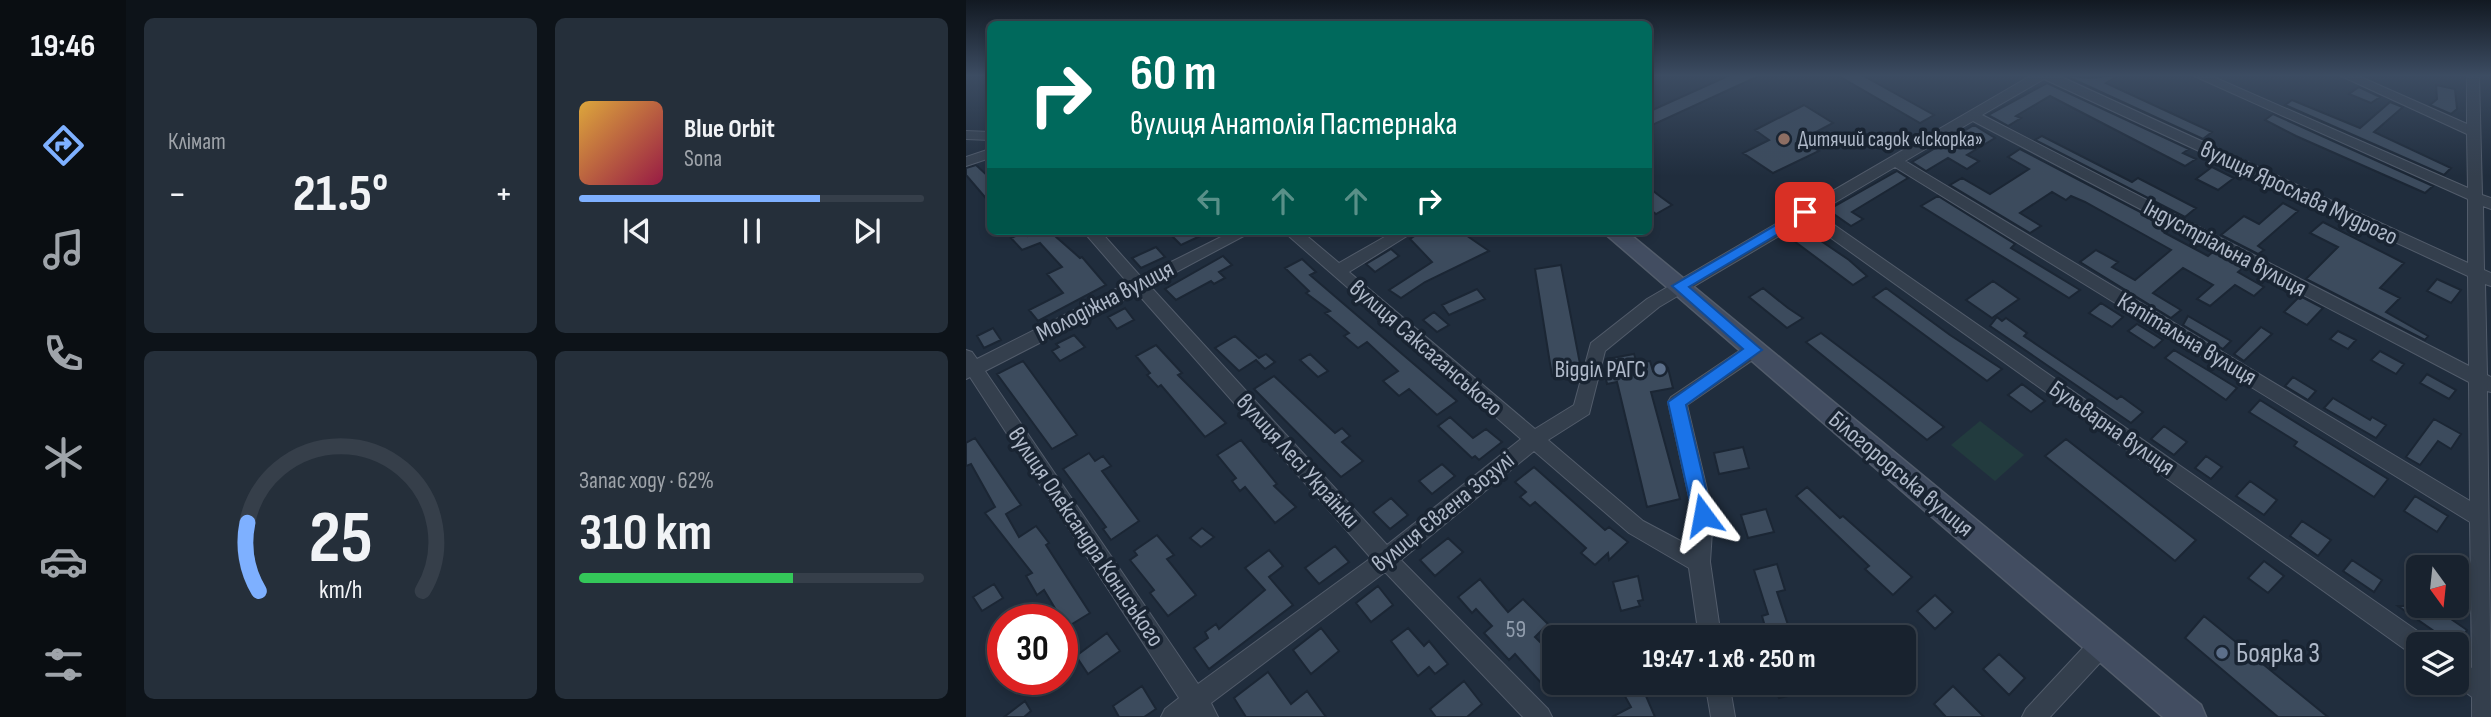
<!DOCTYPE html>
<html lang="uk">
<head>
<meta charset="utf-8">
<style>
  body { margin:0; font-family:"Sofia Sans Condensed",sans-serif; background:#252f3a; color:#f1f3f6; height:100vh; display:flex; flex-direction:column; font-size:26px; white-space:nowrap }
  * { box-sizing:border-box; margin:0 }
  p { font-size:23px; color:#9fa4aa }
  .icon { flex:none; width:38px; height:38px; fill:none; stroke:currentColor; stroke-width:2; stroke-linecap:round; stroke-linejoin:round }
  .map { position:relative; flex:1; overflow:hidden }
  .details { display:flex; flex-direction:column; gap:18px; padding:18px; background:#0d1319; width:840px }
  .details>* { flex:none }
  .top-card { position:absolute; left:21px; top:21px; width:665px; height:214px; border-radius:10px; box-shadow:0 4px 10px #0003,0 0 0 2px #363f4a; background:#00695c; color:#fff; overflow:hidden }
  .needle { width:46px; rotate:165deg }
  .fabs { position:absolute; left:1440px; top:555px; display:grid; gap:14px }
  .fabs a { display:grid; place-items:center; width:63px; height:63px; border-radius:10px; background:#18222e; box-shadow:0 4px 10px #0003,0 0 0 2px #363f4a; font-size:35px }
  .speed { position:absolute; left:21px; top:604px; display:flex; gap:14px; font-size:35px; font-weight:700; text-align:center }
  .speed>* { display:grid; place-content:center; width:91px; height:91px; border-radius:50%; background:#18222e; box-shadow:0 4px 10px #0003,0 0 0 2px #363f4a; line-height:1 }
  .speed .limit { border:10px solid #d22; background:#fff; color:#111 }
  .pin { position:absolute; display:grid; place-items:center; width:60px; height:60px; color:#fff; margin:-30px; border-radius:14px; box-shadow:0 4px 10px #0006 }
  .me { position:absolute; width:77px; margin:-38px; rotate:347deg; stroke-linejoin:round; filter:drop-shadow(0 0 5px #0008) }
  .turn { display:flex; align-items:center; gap:24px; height:147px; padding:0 28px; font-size:32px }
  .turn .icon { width:91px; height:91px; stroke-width:2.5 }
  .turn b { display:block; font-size:49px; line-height:60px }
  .lanes { display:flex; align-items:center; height:66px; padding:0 28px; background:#0003; justify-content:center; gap:35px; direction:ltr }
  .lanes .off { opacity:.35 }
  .big { font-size:52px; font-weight:700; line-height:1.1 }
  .details .card { flex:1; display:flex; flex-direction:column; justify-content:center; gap:10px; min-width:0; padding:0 24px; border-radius:10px; background:#252f3a }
  .details .dial { align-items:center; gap:0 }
  .dial svg { height:182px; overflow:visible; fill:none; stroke:#363f4a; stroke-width:7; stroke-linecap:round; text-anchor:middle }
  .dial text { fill:#f1f3f6; stroke:none }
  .song { display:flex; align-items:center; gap:21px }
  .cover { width:84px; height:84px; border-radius:10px; background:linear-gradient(135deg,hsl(40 70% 55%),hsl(340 70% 35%)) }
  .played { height:7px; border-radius:4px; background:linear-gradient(90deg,#7eb0ff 70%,#363f4a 70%) }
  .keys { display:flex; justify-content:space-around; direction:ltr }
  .heat { display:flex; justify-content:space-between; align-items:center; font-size:38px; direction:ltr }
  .charge { height:10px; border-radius:5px; background:linear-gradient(90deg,#34c759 62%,#363f4a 0) }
  .details .tiles { flex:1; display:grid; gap:18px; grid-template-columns:repeat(2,1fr) }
  .trip { position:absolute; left:576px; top:625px; width:374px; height:70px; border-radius:10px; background:#18222e; box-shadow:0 4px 10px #0003,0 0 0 2px #363f4a; font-weight:700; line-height:70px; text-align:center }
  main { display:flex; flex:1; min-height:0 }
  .menu { display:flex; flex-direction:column; width:126px; justify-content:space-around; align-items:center; background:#0a0e12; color:#9fa4aa }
  .menu .icon { width:49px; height:49px }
  .menu .current { color:#7eb0ff }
  .menu b { font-size:32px; color:#f1f3f6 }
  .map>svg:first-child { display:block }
</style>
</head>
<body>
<main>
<nav class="menu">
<b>19:46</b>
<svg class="icon current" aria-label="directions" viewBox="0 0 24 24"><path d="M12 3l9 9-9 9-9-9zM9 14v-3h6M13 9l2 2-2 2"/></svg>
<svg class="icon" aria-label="music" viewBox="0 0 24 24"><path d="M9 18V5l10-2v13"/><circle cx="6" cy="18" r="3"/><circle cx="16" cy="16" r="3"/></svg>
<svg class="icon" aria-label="phone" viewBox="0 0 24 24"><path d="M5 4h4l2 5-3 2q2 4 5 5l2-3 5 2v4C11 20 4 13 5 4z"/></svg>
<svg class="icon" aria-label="climate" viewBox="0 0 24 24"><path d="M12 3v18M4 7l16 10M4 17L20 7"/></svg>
<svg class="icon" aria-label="car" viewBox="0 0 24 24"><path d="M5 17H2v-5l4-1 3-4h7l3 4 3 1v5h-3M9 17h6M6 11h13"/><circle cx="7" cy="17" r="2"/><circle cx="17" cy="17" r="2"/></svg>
<svg class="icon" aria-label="filters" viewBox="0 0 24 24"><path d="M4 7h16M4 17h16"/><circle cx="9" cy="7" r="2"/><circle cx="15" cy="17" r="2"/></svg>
</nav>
<section class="details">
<div class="tiles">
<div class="card"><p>Клімат</p>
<div class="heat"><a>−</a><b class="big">21.5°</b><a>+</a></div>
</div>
<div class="card">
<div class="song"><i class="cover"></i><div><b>Blue Orbit</b><p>Sona</p></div></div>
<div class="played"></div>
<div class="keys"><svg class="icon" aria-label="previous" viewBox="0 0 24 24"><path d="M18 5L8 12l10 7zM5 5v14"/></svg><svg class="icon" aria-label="pause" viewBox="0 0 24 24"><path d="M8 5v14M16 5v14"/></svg><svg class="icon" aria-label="next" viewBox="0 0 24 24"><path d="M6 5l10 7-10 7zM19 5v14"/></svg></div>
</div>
<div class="card dial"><svg viewBox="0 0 100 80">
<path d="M14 69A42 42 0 1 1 86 69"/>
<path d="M14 69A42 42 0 0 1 9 39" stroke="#7eb0ff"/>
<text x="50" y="56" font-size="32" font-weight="700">25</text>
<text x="50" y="72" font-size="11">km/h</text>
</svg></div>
<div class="card"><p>Запас ходу · 62%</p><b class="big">310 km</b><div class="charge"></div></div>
</div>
</section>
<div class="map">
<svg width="1525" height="717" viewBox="0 0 1525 717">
  <rect width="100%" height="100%" fill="#202d3d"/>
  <path fill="#223b3e" d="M1014,421L1058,455L1029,481L985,445Z"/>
  <path fill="#3c4b5d" stroke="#1b2634" stroke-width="2" d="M764,75H795L682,127V112Z
    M871,75H896L968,115L954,123Z
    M1098,75L1123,78L1153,75L1140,83L1246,132L1237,139Z
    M1081,83L1223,149L1217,153L1230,159L1219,166L1084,96L1050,116L1055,118L1042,126L1022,115Z
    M1470,85L1489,89L1491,109L1485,114L1464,105L1471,99Z
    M1393,87L1414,97L1405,103L1383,94Z
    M1326,100L1394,128L1424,102L1434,106L1437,107L1408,132L1485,168L1478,175L1319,105Z
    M838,105L867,123L835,140L853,151L807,173L777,153L803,140L789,130Z
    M1307,114L1467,186L1459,193L1330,136L1299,120Z
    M1008,125L1029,138L1001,155L1013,161L1001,169L982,158L960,171L946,162Z
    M1076,136L1166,182L1172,178L1230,208L1219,217L1069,140Z
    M1054,149L1205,228L1199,233L1242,256L1248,251L1278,267L1272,272L1298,287L1288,296L1269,285L1244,306L1231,299L1247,285L1217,268L1187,293L1215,310L1205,318L1114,262L1130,250L1152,262L1146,267L1169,280L1205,250L1200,247L1119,202L1105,196L1100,200L1086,192L1054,213L1075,226L1064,233L984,185L996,178L1024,194L1063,169L1042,157Z
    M10,165L24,178V203L0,175V168Z
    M1246,167L1268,178L1252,190L1230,179Z
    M931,171L942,178L886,212L897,219L885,226L862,210Z
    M682,187L695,197L706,205L690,214L682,208Z
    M972,196L1049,244L1045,248L1114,290L1103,298L955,206Z
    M1317,203L1332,211L1292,246L1298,250L1292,254L1255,235L1278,216L1293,224Z
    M1357,222L1438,263L1414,288L1434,298L1420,312L1462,336L1459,340L1340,279L1372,247L1344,233Z
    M839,230L883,260L901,276L887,285L824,238Z
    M62,231H100L89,236L114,258L116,257L140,285L72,321L63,310L97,293L81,274L96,267L74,243L56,250L45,238L59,232L62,236L65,235Z
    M217,231H245L215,245L206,236Z
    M456,231H494L523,251L459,282L435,298L423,290L466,262L444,239Z
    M190,247L199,257L175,268L166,258Z
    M425,249L433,256L409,272L400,264Z
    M257,256L266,265L253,272L259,278L248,284L245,281L210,300L199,289Z
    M336,259L350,272L344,275L491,401L471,415L443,389L433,396L417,381L432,371L401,342L392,348L378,336L383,333L359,313L364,311L340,293L343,291L319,268Z
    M595,265L615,369L586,376L569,269Z
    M1471,279L1495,290L1485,303L1461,291Z
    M1027,281L1053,299L1026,318L1000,300Z
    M797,288L822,308L837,318L821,328L783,297Z
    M920,288L984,335L1036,369L1021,381L907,297Z
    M511,289L519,299L483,315L476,305Z
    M1334,296L1357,308L1341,325L1318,312Z
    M1135,303L1157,317L1146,327L1123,313Z
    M159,308L168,320L151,329L142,317Z
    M468,312L483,325L471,332L457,320Z
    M1222,316L1265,341L1257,349L1217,325Z
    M1031,317L1036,321L1040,318L1061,333L1058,336L1111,372L1151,399L1155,396L1177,412L1165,423L1024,326Z
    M1171,324L1197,340L1188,348L1162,331Z
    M1295,327L1306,334L1278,361L1268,354Z
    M27,328L35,340L18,348L11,336Z
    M1372,331L1390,340L1382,349L1364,339Z
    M855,333L920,382L978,427L961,440L840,342Z
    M108,335L119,347L94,361L86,351L93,347L90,344Z
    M269,336L293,358L300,354L309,362L299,369L290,360L273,371L249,348Z
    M190,345L216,373L212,375L260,423L239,437L195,385L192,387L181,375L184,373L170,356Z
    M1208,350L1245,372L1271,388L1260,400L1199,358Z
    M1414,351L1438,364L1430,374L1405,360Z
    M344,354L362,371L352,377L334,360Z
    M668,354L671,363L684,361L687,371L702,368L707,388L685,392L714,499L681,507L651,382L641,384L638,369L643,368L641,359Z
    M57,361L111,435L86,449L31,374Z
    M1461,374L1490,390L1483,399L1454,383Z
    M308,376L369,433L376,428L384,436L376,442L397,461L375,477L367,469L288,389Z
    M1327,377L1350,391L1342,400L1319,386Z
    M1056,384L1079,401L1065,412L1042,395Z
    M1367,398L1404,420L1406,417L1420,425L1410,438L1358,408Z
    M1294,400L1342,430L1422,479L1408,497L1328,446L1331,442L1283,412Z
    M484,417L507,438L520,429L536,442L513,460L509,456L506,458L472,426Z
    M1468,419L1495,434L1485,449L1472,441L1454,465L1440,457Z
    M1198,426L1221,442L1208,455L1185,439Z
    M9,438L55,505L40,514L53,537L70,526L83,543L80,545L124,613L98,629L96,620L78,590L71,595L60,576L66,573L19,513L29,507L5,464L0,466V443Z
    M1100,439L1230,540L1209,561L1079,456Z
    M275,440L311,484L308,486L330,507L309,523L279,487L274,491L266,481L270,478L251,455Z
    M777,447L783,468L753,474L748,453Z
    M123,453L129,461L137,456L145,466L136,471L173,521L145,540L137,529L140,527L97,469Z
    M1240,456L1256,467L1245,479L1229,468Z
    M476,464L489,476L466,494L453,481Z
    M568,467L639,530L643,527L662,542L643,560L642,553L629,565L615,553L620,548L569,502L564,506L554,497L560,492L549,482Z
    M1284,481L1311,500L1298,515L1270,496Z
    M841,487L874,518L877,516L946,577L927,595L899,569L903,566L830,496Z
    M1449,496L1482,516L1471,532L1438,511Z
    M425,498L442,515L424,529L407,512Z
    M800,509L808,532L782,538L775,515Z
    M1336,521L1365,540L1352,556L1324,536Z
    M236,528L248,537L235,547L224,538Z
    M191,535L208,555L201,559L230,595L202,616L184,593L188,590L164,560L171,555L168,551Z
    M482,538L497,552L469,576L454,560Z
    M369,546L383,562L353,584L339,568Z
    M303,550L317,566L303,577L327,605L243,669L228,648L242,638L239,632L250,624L253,629L299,590L279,568Z
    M1386,560L1416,580L1408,592L1377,571Z
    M1298,561L1318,576L1302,593L1282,578Z
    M811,564L819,590L811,592L825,634L802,637L796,616L802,614L788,570Z
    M672,576L677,600L672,601L674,606L655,611L647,582Z
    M514,579L542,612L557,599L582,624L569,637L588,656V676L578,686L549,654L543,660L518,633L526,626L510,609L506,613L492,597Z
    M28,584L37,598L16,611L7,597Z
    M1452,585V606H1466L1501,630L1491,647L1432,606H1438Z
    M412,586L427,605L405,622L390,603Z
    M969,595L987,612L969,629L951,611Z
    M1238,616L1362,717H1312L1219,638Z
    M355,628L373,651L345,674L327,650Z
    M442,628L458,646L463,641L482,664L469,674L463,667L452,676L425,641Z
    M141,633L154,651L122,674L110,656Z
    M1033,654L1059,678L1043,695L1017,669Z
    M302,672L325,704L341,691L360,717H280L268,698Z
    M498,681L516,704L501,717H470L464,709Z
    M651,682H674L689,717H646L665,707Z
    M808,682H859L860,687L813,698Z
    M176,686L190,709L178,717H153L147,706Z
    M987,686L1018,717H980L968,704Z
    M59,701L65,711L58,717H38Z"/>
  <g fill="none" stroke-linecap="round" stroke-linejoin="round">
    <g stroke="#525c6b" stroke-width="2">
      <path id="street" d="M1066,75H1091L1502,263V199L1226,75H1243L1502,188L1501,134L1373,75H1390L1501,124V75H1513L1516,195L1525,198V209L1517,206L1518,270L1525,273V286L1519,284L1521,375L1525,377V392L1521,391L1525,717H1506V697L1486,682H1491V660L1506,668L1504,522L929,167L851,213L1460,637L1463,644H1452V656L1444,653L840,220L693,307L639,351L623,414L582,440L677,521L724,546L727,515L702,402L705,397L782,345H794L797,350L794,355L721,405L747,515L744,562L755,637H733L723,568L663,533L568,451L435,560L582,709L586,717H557L419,572L245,703L252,717H195L199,709L213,698L4,377L0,379V350L6,352L11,359L162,283L117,231H134L175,277L267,231H287L184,286L421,545L555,439L317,231H335L373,263L429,231H449L383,272L569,429L608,405L625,343L681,299ZM1078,79L1502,276L1503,366L1016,115ZM1007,121L1503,382L1504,501L939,161ZM171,293L405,558L232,684L19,371Z
        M0,131L24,132V140L0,139Z
        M24,149V158L0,166V157Z
        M1136,633L1144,636L1147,644L1144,652L1084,717H1056L1060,709L1128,636Z
        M739,682H763L769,717H745Z"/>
    </g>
    <g stroke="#525c6b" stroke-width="3">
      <path id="secondary" d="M636,231H660L1235,705L1240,717H1197Z"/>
    </g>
    <use href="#street" fill="#343f4d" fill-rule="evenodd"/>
    <use href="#secondary" fill="#424d61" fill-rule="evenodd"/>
  </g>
  <linearGradient id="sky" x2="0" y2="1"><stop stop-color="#121922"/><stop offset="0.43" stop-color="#3c4c62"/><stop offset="1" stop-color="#3c4c62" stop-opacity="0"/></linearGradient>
  <rect width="1525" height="176" fill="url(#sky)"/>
  <path fill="#1a73e8" stroke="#114b97" stroke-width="2" d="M839,208L844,209V215L723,287L796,350L720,405L746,515L743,521H730L727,515L702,402L777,349L706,286Z"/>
  <circle fill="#8d6e63" stroke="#192432" stroke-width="2.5" cx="818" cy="139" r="7"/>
  <g fill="#5c6f8a" stroke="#192432" stroke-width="2.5">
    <circle cx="694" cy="369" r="7"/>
    <circle cx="1256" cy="653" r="7"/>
  </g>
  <g text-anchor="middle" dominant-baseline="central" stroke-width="7" stroke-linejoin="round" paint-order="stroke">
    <g font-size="21" fill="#afb9c9" stroke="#192432" text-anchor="start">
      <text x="832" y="139">Дитячий садок «Іскорка»</text>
    </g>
    <g font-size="24" fill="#afb9c9" stroke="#192432">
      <text transform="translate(1333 193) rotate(25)">вулиця Ярослава Мудрого</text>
      <text transform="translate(1259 248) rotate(28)">Індустріальна вулиця</text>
      <text transform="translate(139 301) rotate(-27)">Молодіжна вулиця</text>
      <text transform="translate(1221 339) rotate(31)">Капітальна вулиця</text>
      <text transform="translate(460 348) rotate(41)">вулиця Саксаганського</text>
      <text transform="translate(1146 428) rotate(35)">Бульварна вулиця</text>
      <text transform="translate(332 461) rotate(48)">вулиця Лесі Українки</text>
      <text transform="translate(935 474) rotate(40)">Білогородська вулиця</text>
      <text transform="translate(477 512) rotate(-39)">вулиця Євгена Зозулі</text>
      <text transform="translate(120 537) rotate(56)">вулиця Олександра Кониського</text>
    </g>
    <g font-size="24" fill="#afb9c9" stroke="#192432" text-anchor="end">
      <text x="680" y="369">Відділ РАГС</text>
    </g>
    <g font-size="24" fill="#929eae">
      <text x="550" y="629">59</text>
    </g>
    <g font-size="28" fill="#afb9c9" stroke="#192432" text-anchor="start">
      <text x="1270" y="653">Боярка 3</text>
    </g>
  </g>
</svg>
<div class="fabs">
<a><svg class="needle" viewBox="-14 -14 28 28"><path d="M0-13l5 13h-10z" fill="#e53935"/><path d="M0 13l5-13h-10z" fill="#9fa4aa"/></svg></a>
<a><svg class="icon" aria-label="layers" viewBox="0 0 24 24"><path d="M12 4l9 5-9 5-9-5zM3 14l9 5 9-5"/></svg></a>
</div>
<div class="speed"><div class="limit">30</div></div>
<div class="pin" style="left:839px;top:212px;background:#d93025"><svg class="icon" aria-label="arrive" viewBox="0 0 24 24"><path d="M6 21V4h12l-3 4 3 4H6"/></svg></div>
<svg class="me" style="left:737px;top:515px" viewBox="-20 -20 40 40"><path d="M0-17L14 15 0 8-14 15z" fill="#1a73e8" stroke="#fff" stroke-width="4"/></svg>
<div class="trip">19:47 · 1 хв · 250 m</div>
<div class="top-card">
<div class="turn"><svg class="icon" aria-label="right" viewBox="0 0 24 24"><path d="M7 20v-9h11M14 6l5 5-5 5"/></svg><div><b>60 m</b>вулиця Анатолія Пастернака</div></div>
<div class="lanes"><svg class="icon off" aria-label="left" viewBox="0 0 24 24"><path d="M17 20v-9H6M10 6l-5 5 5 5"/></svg><svg class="icon off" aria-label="ahead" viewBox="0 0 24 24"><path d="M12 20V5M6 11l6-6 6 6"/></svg><svg class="icon off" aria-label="ahead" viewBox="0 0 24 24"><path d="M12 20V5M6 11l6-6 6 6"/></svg><svg class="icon" aria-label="right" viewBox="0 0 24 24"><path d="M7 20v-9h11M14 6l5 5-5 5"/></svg></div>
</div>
</div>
</main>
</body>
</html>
